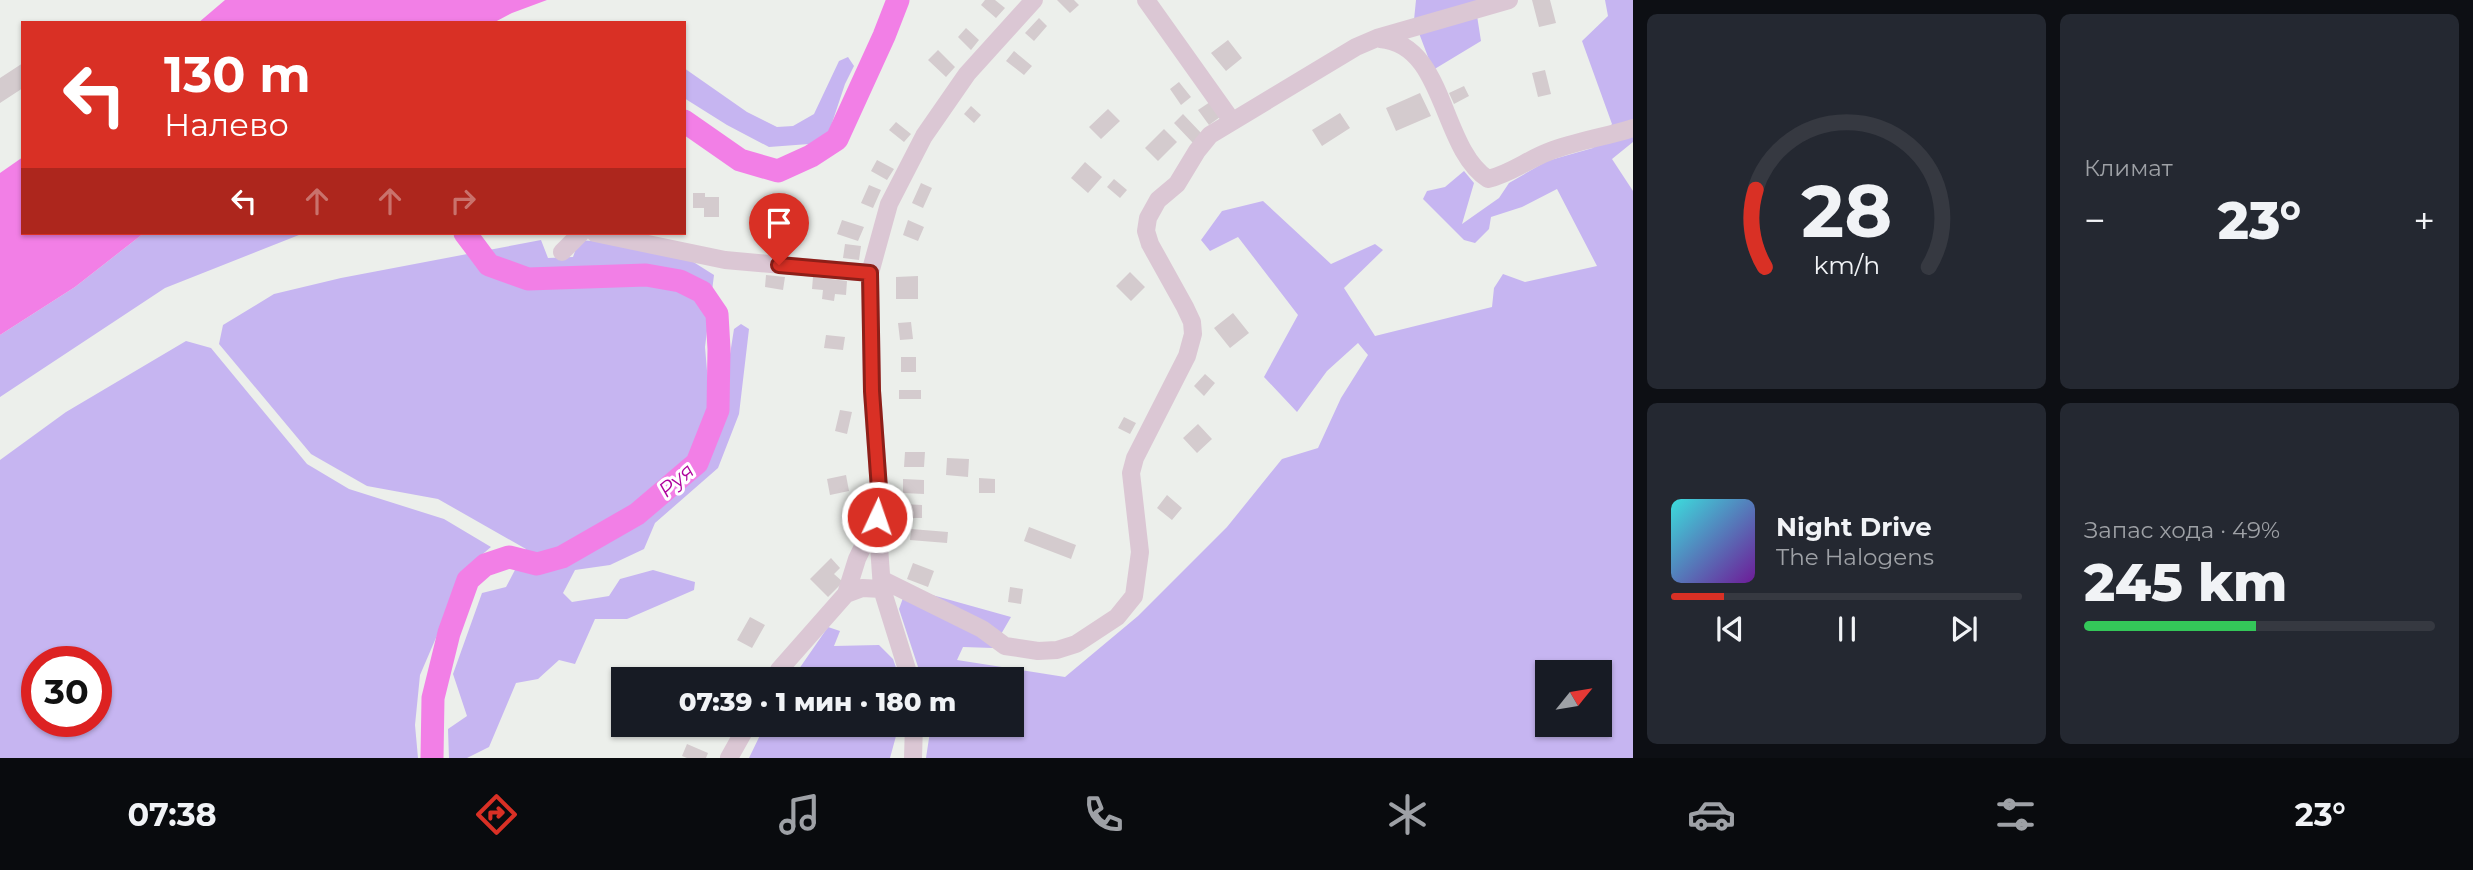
<!DOCTYPE html>
<html lang="ru">
<head>
<meta charset="utf-8">
<style>
  body { margin:0; font-family:Montserrat,sans-serif; background:#242831; color:#f1f3f6; height:100vh; display:flex; flex-direction:column; font-size:26px; white-space:nowrap }
  * { box-sizing:border-box; margin:0 }
  p { font-size:23px; color:#9ea1a6 }
  .icon { flex:none; width:38px; height:38px; fill:none; stroke:currentColor; stroke-width:2; stroke-linecap:round; stroke-linejoin:round }
  .map { position:relative; flex:1; overflow:hidden }
  .drawer { display:flex; flex-direction:column; gap:14px; padding:14px; background:#0d0f14; width:840px }
  .drawer>* { flex:none }
  .banner { position:absolute; left:21px; top:21px; width:665px; height:214px; border-radius:0px; box-shadow:0 2px 5px #0004; background:#d93025; color:#fff; overflow:hidden }
  .needle { width:46px; rotate:60deg }
  .buttons { position:absolute; left:1535px; top:660px; display:grid; gap:14px }
  .buttons a { display:grid; place-items:center; width:77px; height:77px; border-radius:0px; background:#171b24; box-shadow:0 2px 5px #0004; font-size:35px }
  .speed { position:absolute; left:21px; top:646px; display:flex; gap:14px; font-size:35px; font-weight:700; text-align:center }
  .speed>* { display:grid; place-content:center; width:91px; height:91px; border-radius:50%; background:#171b24; box-shadow:0 2px 5px #0004; line-height:1 }
  .speed .limit { border:10px solid #d22; background:#fff; color:#111 }
  .pin { position:absolute; display:grid; place-items:center; width:60px; height:60px; color:#fff; margin:-72px -30px; border-radius:50% 50% 50% 0; rotate:-45deg; box-shadow:0 0 7px #0007 }
  .pin .icon { rotate:45deg }
  .me { position:absolute; width:77px; margin:-38px; rotate:3deg; stroke-linejoin:round; filter:drop-shadow(0 0 5px #0008) }
  .turn { display:flex; align-items:center; gap:24px; height:147px; padding:0 28px; font-size:32px }
  .turn .icon { width:91px; height:91px; stroke-width:2.5 }
  .turn b { display:block; font-size:49px; line-height:60px }
  .lanes { display:flex; align-items:center; height:66px; padding:0 28px; background:#0003; justify-content:center; gap:35px; direction:ltr }
  .lanes .off { opacity:.35 }
  .big { font-size:52px; font-weight:800; line-height:1.1 }
  .drawer .card { flex:1; display:flex; flex-direction:column; justify-content:center; gap:10px; min-width:0; padding:0 24px; border-radius:10px; background:#242831 }
  .drawer .dial { align-items:center; gap:0 }
  .dial svg { height:182px; overflow:visible; fill:none; stroke:#363941; stroke-width:7; stroke-linecap:round; text-anchor:middle }
  .dial text { fill:#f1f3f6; stroke:none }
  .song { display:flex; align-items:center; gap:21px }
  .cover { width:84px; height:84px; border-radius:10px; background:linear-gradient(135deg,hsl(180 70% 55%),hsl(280 70% 35%)) }
  .played { height:7px; border-radius:4px; background:linear-gradient(90deg,#d93025 15%,#363941 15%) }
  .keys { display:flex; justify-content:space-around; direction:ltr }
  .heat { display:flex; justify-content:space-between; align-items:center; font-size:38px; direction:ltr }
  .charge { height:10px; border-radius:5px; background:linear-gradient(90deg,#34c759 49%,#363941 0) }
  .drawer .tiles { flex:1; display:grid; gap:14px; grid-template-columns:repeat(2,1fr) }
  .trip { position:absolute; left:611px; top:667px; width:413px; height:70px; border-radius:0px; background:#171b24; box-shadow:0 2px 5px #0004; font-weight:800; line-height:70px; text-align:center }
  .tab-bar { display:flex; height:112px; justify-content:space-around; align-items:center; background:#090b0e; color:#9ea1a6 }
  .tab-bar .icon { width:49px; height:49px }
  .tab-bar .current { color:#d93025 }
  .tab-bar b { font-size:32px; color:#f1f3f6 }
  main { display:flex; flex:1; min-height:0 }
  .map>svg:first-child { display:block }
</style>
</head>
<body>
<main>
<div class="map">
<svg width="1633" height="758" viewBox="0 0 1633 758">
  <rect width="100%" height="100%" fill="#ecefeb"/>
  <path fill="#c6b5f1" fill-rule="evenodd" d="M1416,0H1486L1475,3L1481,41L1433,70L1414,20Z
    M1605,0H1633V142L1612,159L1633,191V758H926L931,725L1012,724V679H922L899,609L903,598L925,593L1011,617L993,648L963,647L957,660L1065,677L1138,616L1227,527L1282,459L1318,448L1341,398L1368,355L1358,343L1327,371L1297,412L1264,377L1298,315L1238,237L1210,251L1201,240L1222,211L1263,201L1331,264L1375,244L1383,250L1344,288L1375,336L1492,307L1494,288L1503,274L1525,282L1597,266L1557,189L1522,207L1491,217L1489,229L1475,243L1464,240L1423,199L1427,191L1445,187L1464,171L1474,183L1462,224L1499,198L1509,183L1547,161L1593,148L1612,124L1582,41L1608,16ZM1547,672H1600V724H1547Z
    M848,57L854,66L845,84L829,132L809,144L769,147L727,125L684,98V68L747,112L777,127L793,126L814,114L839,61Z
    M144,233H304L165,288L0,397V335L75,287Z
    M541,240L548,258L573,257L579,240L618,243L687,258L714,275L705,347L709,394L721,390L728,367L734,329L741,324L749,329L739,414L718,468L655,523L644,549L610,565L575,570L563,593L572,602L609,596L620,579L653,570L695,582L694,590L627,619H595L575,664L559,660L538,679L516,683L489,747L467,758H449L448,729L467,716L453,674L482,593L506,587L526,549L438,499L367,486L311,454L219,344L223,325L274,294L341,278Z
    M186,341L211,348L307,464L349,489L444,519L491,547L466,568L420,675L415,725L418,758H0V460L66,412ZM37,662H96V721H37Z
    M828,627L840,631L834,646L879,645L893,659L900,679H792Z
    M765,725V724L899,725L890,758H749Z"/>
  <path fill="#f27fe6" d="M225,0H547L512,13L493,23H198Z
    M23,157V233H144L75,287L0,335V173Z"/>
  <g fill="none" stroke-linecap="round" stroke-linejoin="round">
    <path stroke="#f27fe6" stroke-width="23" d="M684,121L740,160L778,171L811,156L837,139L884,36L898,0
      M432,758L433,698L449,633L468,580L485,565L509,557L537,564L562,557L637,514L697,463L718,410L719,349L717,314L702,292L680,281L646,275L528,279L489,265L465,233"/>
  </g>
  <path fill="#d4cbce" d="M985,0H995L1005,8L996,18L981,5Z
    M1057,0H1074L1079,5L1070,13Z
    M1532,0H1550L1556,23L1539,27Z
    M1039,18L1047,26L1034,41L1025,33Z
    M966,28L979,40L971,50L958,37Z
    M1228,40L1242,58L1226,71L1211,53Z
    M938,50L955,67L946,77L928,60Z
    M1014,51L1032,66L1024,75L1006,61Z
    M23,63V88L0,103V78Z
    M1545,70L1551,94L1538,97L1532,73Z
    M1179,82L1191,97L1181,105L1170,89Z
    M1464,86L1469,96L1454,104L1449,93Z
    M1420,93L1431,116L1396,131L1386,108Z
    M1210,102L1220,117L1209,125L1198,110Z
    M971,106L981,115L974,123L964,114Z
    M1108,109L1120,121L1101,139L1089,127Z
    M1340,113L1350,128L1322,146L1312,130Z
    M1183,114L1202,134L1193,143L1174,123Z
    M896,122L911,134L904,142L889,130Z
    M1164,129L1177,142L1158,161L1145,148Z
    M877,160L894,169L887,180L871,171Z
    M1085,162L1102,177L1088,193L1071,178Z
    M1114,179L1127,190L1120,198L1107,187Z
    M921,183L932,188L923,208L912,203Z
    M869,185L881,190L873,208L861,203Z
    M693,193H705V197H719V217H704V208H693Z
    M758,214H791V240H758Z
    M842,220L864,227L858,241L837,234Z
    M908,220L924,227L918,241L903,235Z
    M845,244L861,246L859,260L843,258Z
    M1130,272L1145,287L1131,301L1116,286Z
    M766,275L785,277L783,290L765,287Z
    M918,276V299H896V277Z
    M813,277L847,281L846,295L835,294L834,301L822,299L823,290L812,289Z
    M1233,313L1249,333L1230,348L1214,328Z
    M911,322L913,339L900,340L898,323Z
    M826,335L845,337L843,350L824,348Z
    M901,357H916V372H901Z
    M1205,374L1215,383L1204,396L1194,386Z
    M899,390H921V399H899Z
    M840,410L852,412L847,434L835,431Z
    M1124,417L1136,423L1130,434L1118,428Z
    M1198,424L1212,439L1197,453L1183,438Z
    M905,452H925L924,467H904Z
    M947,458L969,459L968,477L946,475Z
    M846,475L849,491L830,495L827,479Z
    M979,478L995,479V493H979Z
    M903,479L924,480V494L903,493Z
    M1167,495L1182,508L1172,520L1157,508Z
    M903,504L922,505V518H903Z
    M1029,527L1076,545L1071,559L1024,541Z
    M911,529L948,532L947,543L910,540Z
    M831,558L840,568L834,574L843,582L828,597L810,579Z
    M913,563L934,571L928,587L907,579Z
    M1010,587L1023,589L1021,604L1008,602Z
    M750,617L765,625L752,648L737,640Z
    M736,667L752,672L750,679H733Z
    M687,744L708,753L706,758H687L682,756Z"/>
  <g fill="none" stroke-linecap="round" stroke-linejoin="round">
    <path stroke="#dbc7d4" stroke-width="18" d="M1146,0L1232,121
      M1380,39C1446,44 1440,148 1488,179C1510,174 1527,160 1548,152C1576,141 1605,137 1633,128
      M595,233L725,260L870,273
      M562,252L581,233
      M877,517L882,589L910,679
      M883,580L982,629L1005,646L1038,651L1057,650L1076,644L1117,617L1134,596L1140,552L1131,473L1135,458L1187,356L1193,334L1192,322L1185,307L1150,244L1146,231L1148,218L1158,200L1177,184L1197,151L1210,135L1356,47L1377,38L1509,0
      M846,594L862,588L882,589
      M774,679L779,670L846,594L857,559L877,517L879,490L872,391L870,273L889,204L924,136L967,74L1034,0
      M729,758L748,724
      M913,758L914,724"/>
  </g>
  <g fill="none" stroke-linecap="round" stroke-linejoin="round">
    <g stroke="#8d1f18" stroke-width="18">
      <path id="route" d="M779,265L870,273L872,391L879,489L877,517"/>
    </g>
    <use href="#route" stroke="#d93025" stroke-width="12"/>
  </g>
  <g text-anchor="middle" dominant-baseline="central" stroke-width="6" stroke-linejoin="round" paint-order="stroke">
    <g font-size="21" font-style="italic" fill="#ae029c" stroke="#fff">
      <text transform="translate(676 480) rotate(-41)">Руя</text>
    </g>
  </g>
</svg>
<div class="buttons">
<a><svg class="needle" viewBox="-14 -14 28 28"><path d="M0-13l5 13h-10z" fill="#e53935"/><path d="M0 13l5-13h-10z" fill="#9ea1a6"/></svg></a>
</div>
<div class="speed"><div class="limit">30</div></div>
<div class="pin" style="left:779px;top:265px;background:#d93025"><svg class="icon" aria-label="arrive" viewBox="0 0 24 24"><path d="M6 21V4h12l-3 4 3 4H6"/></svg></div>
<svg class="me" style="left:877px;top:517px" viewBox="-20 -20 40 40"><circle r="17" fill="#d93025" stroke="#fff" stroke-width="3"/><path d="M0-11L8 9 0 5-8 9z" fill="#fff"/></svg>
<div class="trip">07:39 · 1 мин · 180 m</div>
<div class="banner">
<div class="turn"><svg class="icon" aria-label="left" viewBox="0 0 24 24"><path d="M17 20v-9H6M10 6l-5 5 5 5"/></svg><div><b>130 m</b>Налево</div></div>
<div class="lanes"><svg class="icon" aria-label="left" viewBox="0 0 24 24"><path d="M17 20v-9H6M10 6l-5 5 5 5"/></svg><svg class="icon off" aria-label="ahead" viewBox="0 0 24 24"><path d="M12 20V5M6 11l6-6 6 6"/></svg><svg class="icon off" aria-label="ahead" viewBox="0 0 24 24"><path d="M12 20V5M6 11l6-6 6 6"/></svg><svg class="icon off" aria-label="right" viewBox="0 0 24 24"><path d="M7 20v-9h11M14 6l5 5-5 5"/></svg></div>
</div>
</div>
<section class="drawer">
<div class="tiles">
<div class="card dial"><svg viewBox="0 0 100 80">
<path d="M14 69A42 42 0 1 1 86 69"/>
<path d="M14 69A42 42 0 0 1 10 35" stroke="#d93025"/>
<text x="50" y="56" font-size="32" font-weight="700">28</text>
<text x="50" y="72" font-size="11">km/h</text>
</svg></div>
<div class="card"><p>Климат</p>
<div class="heat"><a>−</a><b class="big">23°</b><a>+</a></div>
</div>
<div class="card">
<div class="song"><i class="cover"></i><div><b>Night Drive</b><p>The Halogens</p></div></div>
<div class="played"></div>
<div class="keys"><svg class="icon" aria-label="previous" viewBox="0 0 24 24"><path d="M18 5L8 12l10 7zM5 5v14"/></svg><svg class="icon" aria-label="pause" viewBox="0 0 24 24"><path d="M8 5v14M16 5v14"/></svg><svg class="icon" aria-label="next" viewBox="0 0 24 24"><path d="M6 5l10 7-10 7zM19 5v14"/></svg></div>
</div>
<div class="card"><p>Запас хода · 49%</p><b class="big">245 km</b><div class="charge"></div></div>
</div>
</section>
</main>
<nav class="tab-bar">
<b>07:38</b>
<svg class="icon current" aria-label="directions" viewBox="0 0 24 24"><path d="M12 3l9 9-9 9-9-9zM9 14v-3h6M13 9l2 2-2 2"/></svg>
<svg class="icon" aria-label="music" viewBox="0 0 24 24"><path d="M9 18V5l10-2v13"/><circle cx="6" cy="18" r="3"/><circle cx="16" cy="16" r="3"/></svg>
<svg class="icon" aria-label="phone" viewBox="0 0 24 24"><path d="M5 4h4l2 5-3 2q2 4 5 5l2-3 5 2v4C11 20 4 13 5 4z"/></svg>
<svg class="icon" aria-label="climate" viewBox="0 0 24 24"><path d="M12 3v18M4 7l16 10M4 17L20 7"/></svg>
<svg class="icon" aria-label="car" viewBox="0 0 24 24"><path d="M5 17H2v-5l4-1 3-4h7l3 4 3 1v5h-3M9 17h6M6 11h13"/><circle cx="7" cy="17" r="2"/><circle cx="17" cy="17" r="2"/></svg>
<svg class="icon" aria-label="filters" viewBox="0 0 24 24"><path d="M4 7h16M4 17h16"/><circle cx="9" cy="7" r="2"/><circle cx="15" cy="17" r="2"/></svg>
<b>23°</b>
</nav>
</body>
</html>
